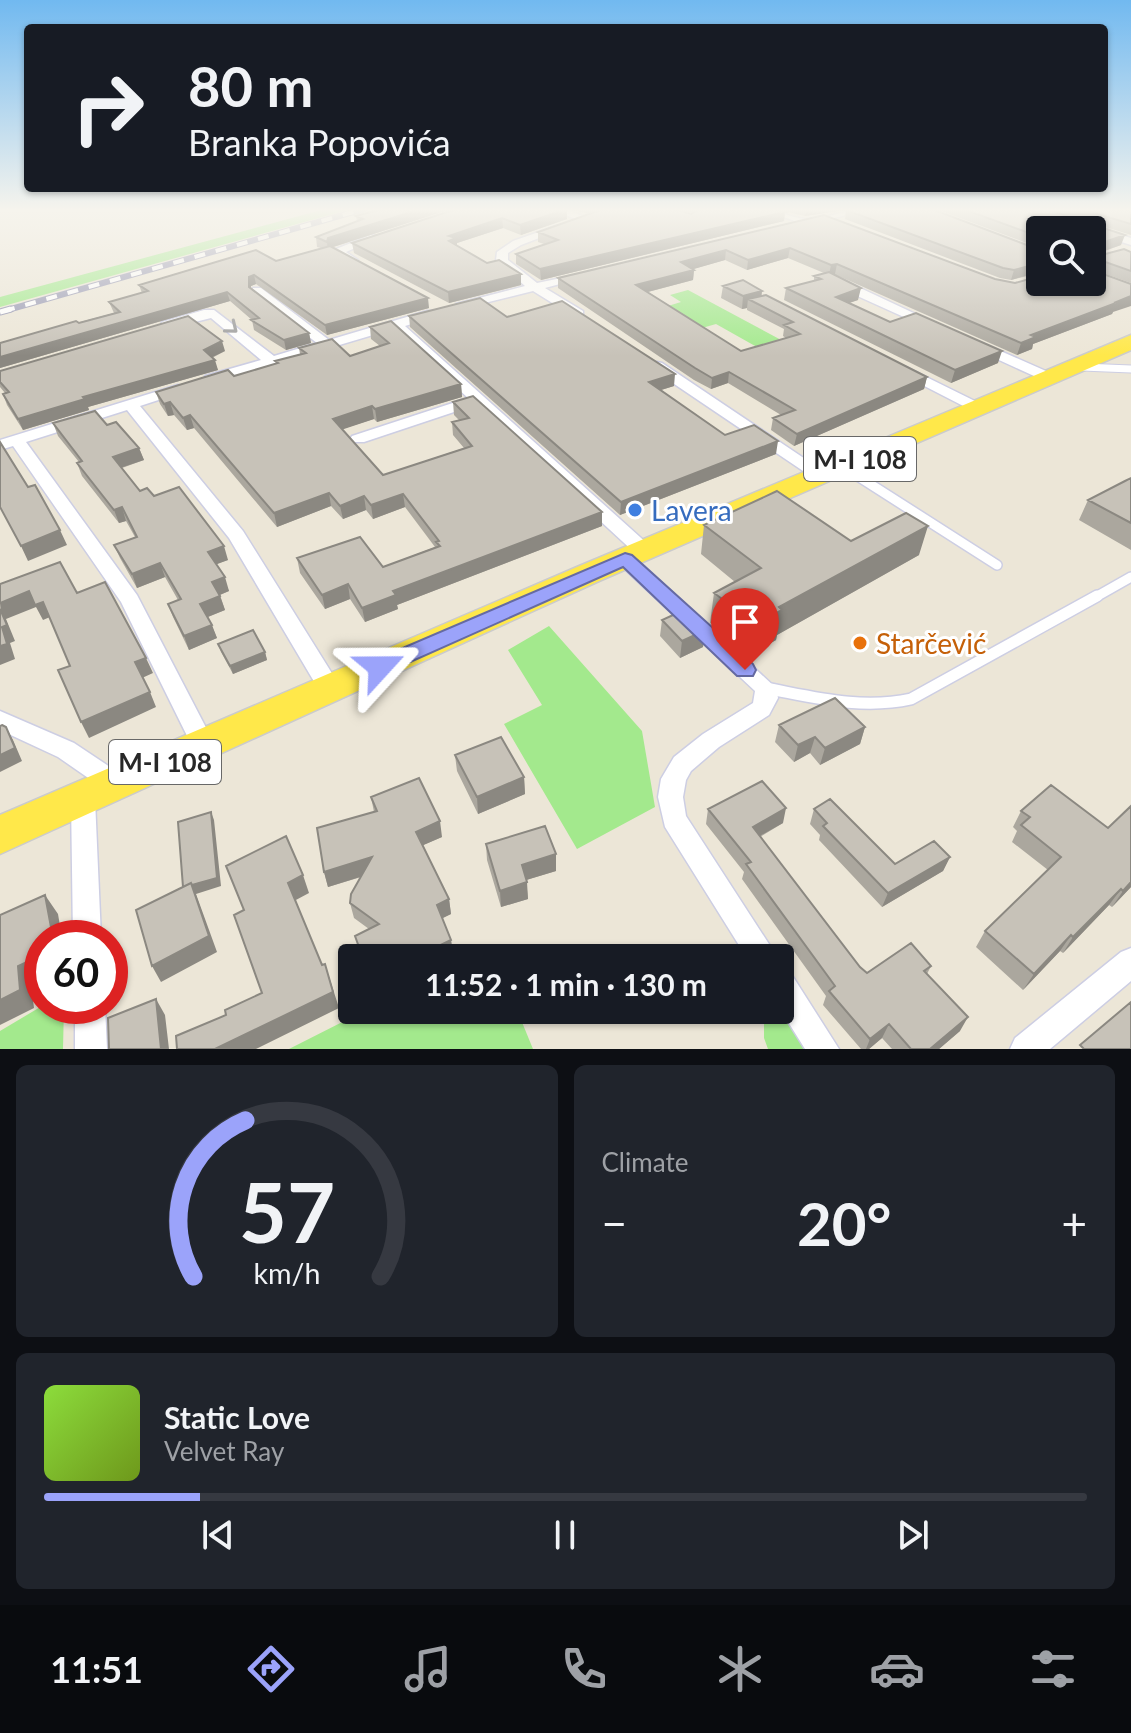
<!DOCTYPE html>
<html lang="en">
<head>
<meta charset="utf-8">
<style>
  body { margin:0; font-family:Lato,sans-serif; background:#20242c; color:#f1f3f6; height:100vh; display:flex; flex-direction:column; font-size:30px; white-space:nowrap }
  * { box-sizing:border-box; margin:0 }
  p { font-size:26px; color:#9ea1a6 }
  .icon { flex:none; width:44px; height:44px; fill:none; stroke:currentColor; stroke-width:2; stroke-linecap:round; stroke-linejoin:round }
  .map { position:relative; height:1049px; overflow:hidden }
  .side { display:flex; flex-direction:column; gap:16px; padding:16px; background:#0d0f14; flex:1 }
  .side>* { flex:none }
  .hud { position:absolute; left:24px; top:24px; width:1084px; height:168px; border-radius:8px; box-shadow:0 2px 6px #0004; background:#171b24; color:#f1f3f6; overflow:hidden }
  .fabs { position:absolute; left:1026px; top:216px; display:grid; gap:16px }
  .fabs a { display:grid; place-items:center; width:80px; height:80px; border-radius:8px; background:#171b24; box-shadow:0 2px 6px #0004; font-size:40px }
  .speed { position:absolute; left:24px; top:920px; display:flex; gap:16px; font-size:40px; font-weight:700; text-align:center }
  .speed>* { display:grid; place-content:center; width:104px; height:104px; border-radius:50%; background:#171b24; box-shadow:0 2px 6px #0004; line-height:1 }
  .speed .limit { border:12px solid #d22; background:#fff; color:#111 }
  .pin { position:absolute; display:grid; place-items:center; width:68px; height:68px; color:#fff; margin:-82px -34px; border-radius:50% 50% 50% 0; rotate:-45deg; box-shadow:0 0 8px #0007 }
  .pin .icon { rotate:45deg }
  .me { position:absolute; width:88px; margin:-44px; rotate:66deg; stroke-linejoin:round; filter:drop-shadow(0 0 6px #0008) }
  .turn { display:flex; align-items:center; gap:28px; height:168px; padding:0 32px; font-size:36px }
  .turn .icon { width:104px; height:104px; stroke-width:2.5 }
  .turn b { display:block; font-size:56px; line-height:68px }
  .big { font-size:60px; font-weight:700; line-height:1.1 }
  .side .widget { flex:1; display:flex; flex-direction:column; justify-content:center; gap:12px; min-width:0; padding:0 28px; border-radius:12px; background:#20242c }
  .side .dial { align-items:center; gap:0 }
  .dial svg { height:208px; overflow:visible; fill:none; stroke:#363941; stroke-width:7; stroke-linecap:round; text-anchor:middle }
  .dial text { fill:#f1f3f6; stroke:none }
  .song { display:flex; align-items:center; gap:24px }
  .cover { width:96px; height:96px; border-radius:12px; background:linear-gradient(135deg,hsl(90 70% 55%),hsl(80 70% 35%)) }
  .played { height:8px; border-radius:4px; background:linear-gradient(90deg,#9ba3fa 15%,#363941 15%) }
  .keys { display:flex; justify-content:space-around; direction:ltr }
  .heat { display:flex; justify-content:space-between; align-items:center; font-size:44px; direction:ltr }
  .side .tiles { flex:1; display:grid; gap:16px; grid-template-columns:1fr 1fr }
  .widget:last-child { grid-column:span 2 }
  .trip { position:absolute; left:338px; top:944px; width:456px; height:80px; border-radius:8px; background:#171b24; box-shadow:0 2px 6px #0004; font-weight:700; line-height:80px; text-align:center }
  .menu { display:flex; height:128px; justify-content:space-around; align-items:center; background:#090b0e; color:#9ea1a6 }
  .menu .icon { width:56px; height:56px }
  .menu .current { color:#9ba3fa }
  .menu b { font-size:36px; color:#f1f3f6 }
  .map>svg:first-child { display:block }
</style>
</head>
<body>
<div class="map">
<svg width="1131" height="1049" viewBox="0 0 1131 1049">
  <rect width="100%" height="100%" fill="#ece6d7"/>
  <path fill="#a3e98d" d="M325,209H351L0,307V297Z
    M688,290L828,365L805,374L716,324L695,330L658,309L681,302L670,295Z
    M549,626L642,731L655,807L577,849L504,724L542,705L508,650Z
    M780,1004L810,1049H768L764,1038V1010H780Z
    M42,1006H64L63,1049H0V1031Z
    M366,1010H517L533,1049H289Z"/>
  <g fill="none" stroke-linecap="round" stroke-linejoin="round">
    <g stroke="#cdcee3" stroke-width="9">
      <path id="lane-far2" d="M1082,367L1131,369"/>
    </g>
    <g stroke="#cdcee3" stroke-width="12">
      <path id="lane-far1" d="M842,466L997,565
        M1094,598L1131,577"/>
    </g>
    <g stroke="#cdcee3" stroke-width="14">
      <path id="lane" d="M765,688C814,697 861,710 911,699L1097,596"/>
    </g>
    <g stroke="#cdcee3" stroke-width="3">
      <path id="street" d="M552,209H566L589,219L580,221Z
        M761,209C777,208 790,218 805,219C825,220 848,208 870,209L806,225Z
        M556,226L565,228L521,245L508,253V260L537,283L586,273V277L545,288L583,311V317H575L533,291L456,310V304L525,286L496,260L497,252L513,241Z
        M1101,229L1131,238V245L1097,234V230Z
        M371,235L380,237L346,252L358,260V264H350L331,251Z
        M833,279H841L937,324L926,327L833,285Z
        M253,288H261L329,340L427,311H435V317L405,326L650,546L652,550L650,554H636L475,405L364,442H352L350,439L352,436L468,398L393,329L215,382H205V376L261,360L211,318L167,329L161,325L162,322L204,310H214L274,356L317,343L253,294Z
        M980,342L1055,375L1057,378L1050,382L1045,381L975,349L973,346Z
        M657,362L662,363L829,475L821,480L815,479L652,369V363Z
        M906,367L983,405L986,408L983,411H973L901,374L899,371Z
        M178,385L183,386V392L140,406L243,531L338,683L341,689L338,695L330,697L322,695L229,538L127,410L26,442L137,595L215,745L211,752L203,755L195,752L121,602L13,446L0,450V440Z
        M625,553L632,555L776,688L778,698L769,715L719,747L691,771L686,780L683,797L686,816L778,958H747L665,827L658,797L661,779L674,757L703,734L753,703L755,691L618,563L616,559L618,555Z
        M0,711L74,743L125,777L128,784L125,791L116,794L107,791L58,757L0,730Z
        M83,788L92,791L95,799L101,938H73L71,799L74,791Z
        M1131,948V981L1050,1049H1010L1015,1038L1121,952Z
        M780,967L790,972L839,1049H805L780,1009Z
        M75,1006H105L107,1049H75Z"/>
    </g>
    <g stroke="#cbcbcb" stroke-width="3">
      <path id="primary" d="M1131,335V350L599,581L0,854V815L577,567Z"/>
    </g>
    <use href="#lane-far2" stroke="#fff" stroke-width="7"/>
    <use href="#lane-far1" stroke="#fff" stroke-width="9"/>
    <use href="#lane" stroke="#fff" stroke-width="11"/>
    <use href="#street" fill="#fff" fill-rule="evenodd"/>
    <use href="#primary" fill="#ffe84a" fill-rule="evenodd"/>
    <g stroke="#9a9bb5" stroke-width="6">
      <path id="rail-far1" d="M4,311L364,209"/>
    </g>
    <g stroke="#9a9bb5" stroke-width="7">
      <path id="rail" d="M0,312L11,309"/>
    </g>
    <use href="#rail-far1" stroke="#fff" stroke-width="4" stroke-dasharray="11" stroke-linecap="butt"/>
    <use href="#rail" stroke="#fff" stroke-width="5" stroke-dasharray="14" stroke-linecap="butt"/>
  </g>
  <path fill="#aba79e" d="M381,209H451L333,247L429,308L327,335L256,284L251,286V288L309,333L311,343L286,350L254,330L252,320L230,301L0,368V343L114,313L109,302L142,293L139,285L276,261L321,248L317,247L316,237L357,221L356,216Z
    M456,209L567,219L521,235L503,228L457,243V246L487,263L521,274V285L449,303L354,253L352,243Z
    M566,209H676L691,214L692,213L680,209H932L1040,250V273L1011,280L1000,278L845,219L846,210L849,209L805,216L783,211L785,212L784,221L541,280L516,264V254L544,244L538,242V232L601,209L586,213Z
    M936,209H1046L1121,245L1094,255V257L1131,252V283L1095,270L1113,312L1112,314L1033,344L1032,349L1017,355L834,274L858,300L849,303L890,322L998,363L951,383L784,300L786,288L814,281V276L824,273L788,258L747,270L725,260L693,269L694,270L693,280L648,292L741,351L786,338L783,336L784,329L747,310V308L742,309L721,298L723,286L762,296L927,377L924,389L794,446L771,430L773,418L781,415L728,383L711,389L694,380L558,288V278L824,215L995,279L1015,283L1092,282L1040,230V248Z
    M1048,209H1131V235Z
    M409,316L507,317L674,386L661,390L725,435L776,454L620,515L410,327Z
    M370,327L461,384L462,397L377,422L374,419L342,429L383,475L464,448L453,435L452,422L459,420L454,415L453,402L602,526L397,605L398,609L365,622L350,599L325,609L300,573L297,558L383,567L435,547L405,507L373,519L366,510L343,519L331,506L277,527L194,428L187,430L174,415L168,416L160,404L156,392L234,376L276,364L275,361L300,354L299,348L350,356L380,346L371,339Z
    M225,351L212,358L218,370L88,407L89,410L23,430L7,405L3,394L5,393L0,387V371Z
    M53,423L107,425L139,448L144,460L122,468L140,491L154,496L228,560L216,564L229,591L220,595L225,610L208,617L217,638L189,650L173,617L168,604L178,600L165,577L137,588L120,558L114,545L135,537L126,521L119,523L82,476L77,463L79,462L58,436Z
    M1131,478V550L1079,520L1088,500Z
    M704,525L851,541L919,555L777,635L776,640L750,655L710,623L714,593L735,582L701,554Z
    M662,620L703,647L680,658L660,636Z
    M218,644L265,652L267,660L233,674L221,652Z
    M779,725L865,727L860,744L820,765L810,753L794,762L775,742Z
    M455,755L524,777L525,794L478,814L457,771Z
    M371,797L442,837L423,845L449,899L451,914L442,918L451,940L453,955L447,958H362L355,936L369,929L354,918L350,903L361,877L328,887L324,872L374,812Z
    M708,809L783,823L760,837L860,967L867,973L931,966L927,974L960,1031L939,1049H892L882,1038L869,1049H861L823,1005L826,996L742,879L744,872L706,824Z
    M814,809L895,864L950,857L943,871L882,907L819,840L820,835L810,824Z
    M1021,811L1131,887L1112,907L1109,905L1063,953L1060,951L1023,990L976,947L985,931L1048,870L1012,842L1017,831L1013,827Z
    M486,844L556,871L526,880L528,899L501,907L487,860Z"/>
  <path fill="#8b8881" d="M421,209H451L330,248L328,252L327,242L328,238Z
    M567,209V219L521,235L520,225Z
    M586,209H604L586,213Z
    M806,209H852L805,216Z
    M785,212L784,221L541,280L540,269Z
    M502,218L503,228L457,243V248L450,251L449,236Z
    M1125,235L1121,245L1092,255L1093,246Z
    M790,248L788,258L747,270L748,260Z
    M726,250L725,260L680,273L681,262Z
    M1040,263L1039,272L1011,280L1014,270Z
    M837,264L835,274L829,275L831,265Z
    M694,270L693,280L636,295V285Z
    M521,274V285L449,303L448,292Z
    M254,275L256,284L251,286V296L249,277Z
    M861,288L858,300L834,308L836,297Z
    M762,291L761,303L748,299L747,308L742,309L743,296Z
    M227,292L230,301L0,368V357Z
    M1131,296V306L1113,312L1112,314L1033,344L1032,349L1017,355L1021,343L1031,335Z
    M428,298L429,308L327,335L325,325Z
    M309,333L311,343L286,350L284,340Z
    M222,341L225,351L206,360L204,350Z
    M1002,351L998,363L951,383L955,370Z
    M215,360L218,370L88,407L89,410L23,430L18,419L83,397Z
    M729,372L728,383L711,389L712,378Z
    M675,374L674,386L648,394L649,382Z
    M927,377L924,389L794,446L797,434Z
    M461,384L462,397L377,422L375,409Z
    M170,402L174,415L168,416L164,404Z
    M372,406L374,419L335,432L333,419Z
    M190,415L194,428L187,430L183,418Z
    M778,441L776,454L620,515L621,502Z
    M139,448L144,460L117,469L113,457Z
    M329,493L331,506L277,527L274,513Z
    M403,494L405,507L373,519L371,505Z
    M364,496L366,510L343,519L340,506Z
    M122,507L126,521L119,523L114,510Z
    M602,512V526L397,605L398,609L365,622L362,608L393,591Z
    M928,526L919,555L777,635L776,640L750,655L756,624L779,607Z
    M60,530L67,545L28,561L21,546Z
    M224,546L228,560L212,566L208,552Z
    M160,563L165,577L137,588L132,574Z
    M225,577L229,591L217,596L212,582Z
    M348,584L350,599L325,609L322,595Z
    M29,591L43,602L50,617L43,620L36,607L6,619L15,641L10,643L15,659L0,665V646L2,627L0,603Z
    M220,596L225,610L205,618L200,604Z
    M212,625L217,638L189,650L184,636Z
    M706,630L703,647L680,658L682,641Z
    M265,652L267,660L233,674L230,666Z
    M146,658L153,673L142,678L135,662Z
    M150,692L156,707L89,738L81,722Z
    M6,727L13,740L22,761L0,772V755Z
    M865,727L860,744L820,765L825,748Z
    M815,737L810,753L794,762L798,745Z
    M524,777L525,794L478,814L477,797Z
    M786,808L783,823L749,842L753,827Z
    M211,812L214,820L221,886L196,894L217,952L161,982L152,966Z
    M440,821L442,837L419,847L416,832Z
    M556,854V871L523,881L522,865Z
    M372,857L376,872L328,887L324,872Z
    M950,857L943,871L882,907L888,893Z
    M303,875L309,893L294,901L288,883Z
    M527,882L528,899L501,907L500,891Z
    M1131,882V887L1112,907L1123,891Z
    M1121,889L1109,905L1063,953L1073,937Z
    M45,895L58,914L62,938H53Z
    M449,899L451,914L439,920L437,905Z
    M1071,935L1060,951L1023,990L1034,974Z
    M451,940L453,955L447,958H414Z
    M42,955V979L31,984L34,1008L0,1025V1000L18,966Z
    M325,964L339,1008L256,1049H215Z
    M156,999L165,1015L169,1049H161Z
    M968,1017L960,1031L939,1049H930Z
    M889,1024L882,1038L869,1049H866L870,1039Z"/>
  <path fill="#c7c2b8" stroke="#8b8881" stroke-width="2" d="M381,209H421L328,238L327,242L316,237L363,219L356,216Z
    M456,209H567L520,225L502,218L449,236L456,238L449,241L487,263L499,260L521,274L448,292L352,243Z
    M603,209H676L691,214L699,209H777L785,212L540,269L516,254L558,240L538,232Z
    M851,209H932L1040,250V263L1014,270L1003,268L846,210Z
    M963,209H1046L1125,235L1093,246L1094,257L1124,249L1131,252V271L1094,258L1095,271L1131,284V296L1114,303H1116L1031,335L1036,337L1021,343L837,264L831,265L790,248L748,260L726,250L681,262L694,270L636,285L741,351L800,334L784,325L793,322L748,299L766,295L927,377L797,434L773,418L795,410L729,372L712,378L695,368L558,278L824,215L995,279L1015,283L1040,276V282H1092V230H1040V237Z
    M1081,209H1131V224Z
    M330,246L428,298L325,325L254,275L249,277V287L309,333L284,340L251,320L259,318L227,292L0,357V343L76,321L79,323L120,312L109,302L148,291L139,285L256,250L276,261Z
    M829,272L861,288L836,297L890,322L916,313L1002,351L955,370L786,288L821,279L814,276Z
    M743,280L762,291L743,296L723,286Z
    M480,298L507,317L562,301L675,374L649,382L725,435L754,425L778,441L621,502L409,316Z
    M188,316L222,341L204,350L215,360L83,397L85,399L18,419L3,394L9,392L0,382V371Z
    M391,321L461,384L375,409L372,406L333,419L383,475L472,446L452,422L469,418L453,402L473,396L602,512L393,591L396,595L362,608L348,584L322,595L297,558L360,537L383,567L440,546L436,542L439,541L403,494L371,505L364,496L340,506L329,493L274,513L190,415L183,418L170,402L164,404L156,392L228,370L234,376L278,363L275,361L306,353L299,348L332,339L350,356L389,343L370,327Z
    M95,411L107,425L116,422L139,448L113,457L140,491L147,488L154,496L179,487L224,546L208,552L225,577L212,582L220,596L200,604L212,625L184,636L168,604L181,599L160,563L132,574L114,545L137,537L122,507L114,510L77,463L82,461L53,423Z
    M0,442L28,487L35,485L60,530L21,546L0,507Z
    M1131,478V523L1088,500L1125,481Z
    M777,491L851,541L906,513L928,526L779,607L782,610L756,624L714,593L761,568L704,525Z
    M60,562L77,593L105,582L146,658L135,662L150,692L81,722L58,670L70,666L43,602L35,605L29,591L0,603V584Z
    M0,609L7,625L2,627L7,644L0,646Z
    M684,610L706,630L682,641L662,620Z
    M253,630L265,652L230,666L218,644Z
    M835,698L865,727L825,748L815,737L798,745L779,725Z
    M2,725L6,727L15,748L0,755V726Z
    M501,737L524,777L477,797L455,755Z
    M419,778L440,821L416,832L449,899L437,905L451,940L414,958H363L355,936L379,924L350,903L351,894L372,857L324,872L317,828L377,811L371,797Z
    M762,781L786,808L753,827L860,967L867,973L911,943L931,966L924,971L968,1017L930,1049H911L889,1024L870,1039L829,991L835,986L746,864L751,862L708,809Z
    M1051,785L1108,828L1131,806V882L1123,891L1121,889L1073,937L1071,935L1034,974L985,931L1061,857L1021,825L1030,817L1021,811Z
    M830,799L895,864L934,841L950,857L888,893L823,826L827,823L814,809Z
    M211,812L217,878L192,885L191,883L183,887L178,822Z
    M545,826L556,854L522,865L527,882L500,891L486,844Z
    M286,836L303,875L288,883L322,965L325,964L333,992L215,1049H177L176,1036L226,1015L225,1010L262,993L234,915L244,910L226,866Z
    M191,883L209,936L152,966L136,910Z
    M45,895L53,938H42V955L18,966L20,990L0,1000V915Z
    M156,999L161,1049H109L108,1018Z
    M1131,1002V1049H1084L1080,1045Z"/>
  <defs><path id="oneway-chevron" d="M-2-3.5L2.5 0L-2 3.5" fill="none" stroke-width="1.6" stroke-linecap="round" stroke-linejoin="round" transform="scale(2)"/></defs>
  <use stroke="#9e9e9e" href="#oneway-chevron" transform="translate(232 328) rotate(39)"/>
  <linearGradient id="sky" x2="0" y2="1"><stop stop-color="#71b9f0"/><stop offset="0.59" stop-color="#f6f4ed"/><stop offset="1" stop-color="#f6f4ed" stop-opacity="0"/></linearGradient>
  <rect width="1131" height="356" fill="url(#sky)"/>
  <path fill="#9ba3fa" stroke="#656aa2" stroke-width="2" d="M625,553L632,555L753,664L756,670L753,676H737L623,567L388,672H372L369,667L372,661Z"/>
  <circle fill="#3f7fe0" stroke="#fff" stroke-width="3" cx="635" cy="510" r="8"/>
  <circle fill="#e8710a" stroke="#fff" stroke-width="3" cx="860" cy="643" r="8"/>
  <g text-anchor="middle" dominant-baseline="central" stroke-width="6" stroke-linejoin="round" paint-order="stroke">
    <g fill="#fff" stroke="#686868" stroke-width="2">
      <rect x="804" y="437" width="112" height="44" rx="6"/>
      <rect x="109" y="740" width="112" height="44" rx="6"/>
    </g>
    <g font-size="26" font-weight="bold" fill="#282828">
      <text x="860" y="459">M-I 108</text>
      <text x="165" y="762">M-I 108</text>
    </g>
    <g font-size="28" fill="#366cbe" stroke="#fff" text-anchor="start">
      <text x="651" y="510">Lavera</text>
    </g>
    <g font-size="28" fill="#c56008" stroke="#fff" text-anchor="start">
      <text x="876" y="643">Starčević</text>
    </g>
  </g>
</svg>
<div class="fabs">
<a><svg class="icon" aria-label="search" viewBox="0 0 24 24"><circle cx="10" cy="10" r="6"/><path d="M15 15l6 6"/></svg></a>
</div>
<div class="speed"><div class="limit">60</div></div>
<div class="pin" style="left:745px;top:670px;background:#d93025"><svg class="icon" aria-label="arrive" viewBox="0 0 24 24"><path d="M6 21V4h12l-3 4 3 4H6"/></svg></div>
<svg class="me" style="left:380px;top:667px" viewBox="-20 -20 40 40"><path d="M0-17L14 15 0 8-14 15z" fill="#9ba3fa" stroke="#fff" stroke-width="4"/></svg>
<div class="trip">11:52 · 1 min · 130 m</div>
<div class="hud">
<div class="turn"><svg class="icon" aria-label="right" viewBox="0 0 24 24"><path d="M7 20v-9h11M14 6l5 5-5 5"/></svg><div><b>80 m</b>Branka Popovića</div></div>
</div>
</div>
<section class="side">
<div class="tiles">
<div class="widget dial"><svg viewBox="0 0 100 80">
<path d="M14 69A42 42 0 1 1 86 69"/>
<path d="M14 69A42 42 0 0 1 34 9" stroke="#9ba3fa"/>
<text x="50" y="56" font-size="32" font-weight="700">57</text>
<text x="50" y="72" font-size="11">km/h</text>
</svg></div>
<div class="widget"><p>Climate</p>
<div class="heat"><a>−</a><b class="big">20°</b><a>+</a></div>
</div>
<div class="widget">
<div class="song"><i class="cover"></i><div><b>Static Love</b><p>Velvet Ray</p></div></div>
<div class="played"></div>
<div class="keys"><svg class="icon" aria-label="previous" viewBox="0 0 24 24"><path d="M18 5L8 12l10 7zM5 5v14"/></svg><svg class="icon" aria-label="pause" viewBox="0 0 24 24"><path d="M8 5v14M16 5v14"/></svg><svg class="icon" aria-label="next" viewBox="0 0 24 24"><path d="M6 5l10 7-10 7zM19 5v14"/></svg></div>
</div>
</div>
</section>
<nav class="menu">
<b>11:51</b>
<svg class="icon current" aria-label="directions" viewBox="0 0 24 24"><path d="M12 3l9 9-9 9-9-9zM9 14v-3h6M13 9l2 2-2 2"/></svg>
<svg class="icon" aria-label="music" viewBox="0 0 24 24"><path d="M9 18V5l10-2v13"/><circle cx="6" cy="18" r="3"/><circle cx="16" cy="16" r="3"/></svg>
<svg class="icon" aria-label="phone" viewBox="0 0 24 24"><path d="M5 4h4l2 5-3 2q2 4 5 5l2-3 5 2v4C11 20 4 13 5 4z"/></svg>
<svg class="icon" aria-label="climate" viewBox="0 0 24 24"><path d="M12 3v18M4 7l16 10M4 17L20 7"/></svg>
<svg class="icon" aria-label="car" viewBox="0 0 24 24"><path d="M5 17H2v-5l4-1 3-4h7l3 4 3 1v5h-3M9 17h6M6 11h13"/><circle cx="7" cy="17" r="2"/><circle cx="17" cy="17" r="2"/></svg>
<svg class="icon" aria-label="filters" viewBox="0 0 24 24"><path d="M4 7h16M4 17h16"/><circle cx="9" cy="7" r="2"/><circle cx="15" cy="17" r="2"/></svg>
</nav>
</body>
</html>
